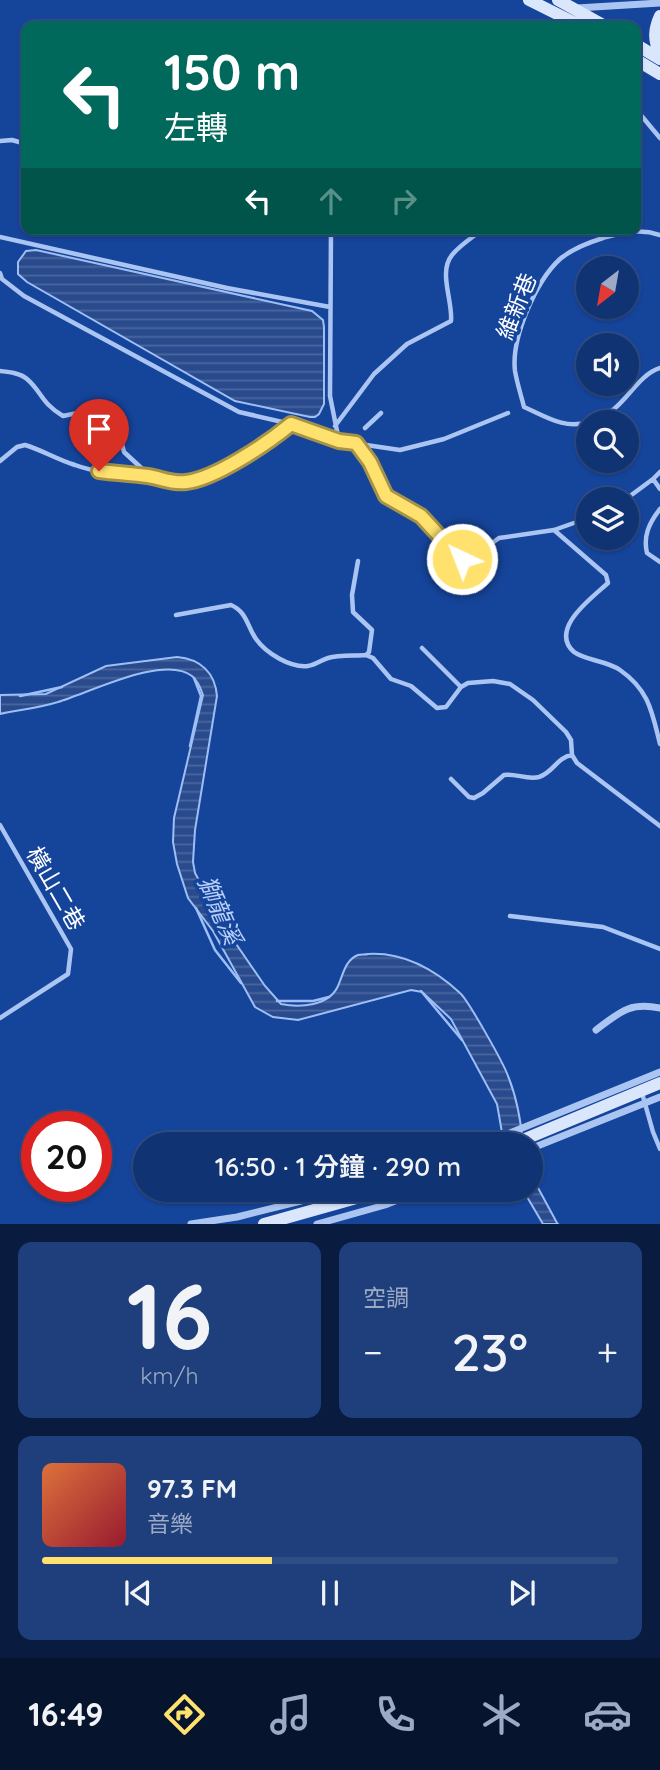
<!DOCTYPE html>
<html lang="zh-TW">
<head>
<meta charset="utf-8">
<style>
  body { margin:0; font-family:Quicksand,"Noto Sans TC",sans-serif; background:#1e3f7c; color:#f1f3f6; height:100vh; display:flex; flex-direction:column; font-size:26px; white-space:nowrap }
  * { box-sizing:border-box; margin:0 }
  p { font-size:23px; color:#9caac5 }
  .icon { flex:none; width:38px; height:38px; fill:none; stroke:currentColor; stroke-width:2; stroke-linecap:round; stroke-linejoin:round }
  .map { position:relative; height:1224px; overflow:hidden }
  .details { display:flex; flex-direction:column; gap:18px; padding:18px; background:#091c40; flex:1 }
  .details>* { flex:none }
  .guide { position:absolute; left:21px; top:21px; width:620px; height:214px; border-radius:14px; box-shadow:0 2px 5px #0004,0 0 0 2px #304e86; background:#00695c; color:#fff; overflow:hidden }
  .needle { width:46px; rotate:211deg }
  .buttons { position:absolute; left:576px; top:256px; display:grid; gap:14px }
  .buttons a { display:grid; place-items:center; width:63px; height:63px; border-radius:50%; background:#103374; box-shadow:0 2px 5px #0004,0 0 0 2px #304e86; font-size:35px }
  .speed { position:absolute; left:21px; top:1111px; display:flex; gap:14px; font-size:35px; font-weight:700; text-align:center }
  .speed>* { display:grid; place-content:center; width:91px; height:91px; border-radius:50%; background:#103374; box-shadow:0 2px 5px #0004,0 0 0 2px #304e86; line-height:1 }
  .speed .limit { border:10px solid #d22; background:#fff; color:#111 }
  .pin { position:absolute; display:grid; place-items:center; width:60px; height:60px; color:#fff; margin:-72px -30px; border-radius:50% 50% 50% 0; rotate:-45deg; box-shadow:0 0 7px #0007 }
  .pin .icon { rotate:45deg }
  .me { position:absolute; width:77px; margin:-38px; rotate:317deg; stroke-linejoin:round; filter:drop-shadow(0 0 5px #0008) }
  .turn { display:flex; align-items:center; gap:24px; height:147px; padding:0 28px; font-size:32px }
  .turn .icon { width:91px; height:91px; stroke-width:2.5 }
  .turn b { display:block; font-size:49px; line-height:60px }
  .lanes { display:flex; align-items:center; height:66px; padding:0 28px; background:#0003; justify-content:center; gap:35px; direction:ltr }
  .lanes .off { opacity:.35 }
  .big { font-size:52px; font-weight:600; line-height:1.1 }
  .details .tile { flex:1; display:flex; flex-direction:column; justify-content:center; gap:10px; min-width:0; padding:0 24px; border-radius:14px; background:#1e3f7c }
  .details .dial { align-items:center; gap:0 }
  .dial b { font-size:91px; line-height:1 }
  .song { display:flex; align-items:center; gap:21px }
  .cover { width:84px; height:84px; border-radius:10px; background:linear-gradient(135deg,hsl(20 70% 55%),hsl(350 70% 35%)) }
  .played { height:7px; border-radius:4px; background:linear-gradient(90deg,#ffe26d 40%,#304e86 40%) }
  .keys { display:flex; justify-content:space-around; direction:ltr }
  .heat { display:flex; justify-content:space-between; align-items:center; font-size:38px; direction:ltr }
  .details .tiles { flex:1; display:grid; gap:18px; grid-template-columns:1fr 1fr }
  .tile:last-child { grid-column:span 2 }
  .trip { position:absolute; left:133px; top:1132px; width:410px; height:70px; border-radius:35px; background:#103374; box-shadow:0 2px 5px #0004,0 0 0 2px #304e86; font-weight:600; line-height:70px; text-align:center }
  .tab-bar { display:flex; height:112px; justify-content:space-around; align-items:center; background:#06142e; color:#9caac5 }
  .tab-bar .icon { width:49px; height:49px }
  .tab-bar .current { color:#ffe26d }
  .tab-bar b { font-size:32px; color:#f1f3f6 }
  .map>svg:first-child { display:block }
</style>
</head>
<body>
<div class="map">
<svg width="660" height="1224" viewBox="0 0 660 1224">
  <defs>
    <pattern id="water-rules" width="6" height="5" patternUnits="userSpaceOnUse" patternTransform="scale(1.75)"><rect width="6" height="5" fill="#294b8d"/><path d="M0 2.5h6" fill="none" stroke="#49669e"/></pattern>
  </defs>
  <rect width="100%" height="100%" fill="#15449b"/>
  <path fill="url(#water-rules)" stroke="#9ebff5" stroke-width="2" d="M36,250L312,311L323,320L324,327V404L319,414L315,417H310L235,401L27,282L18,274V262L26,251Z
    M177,657C201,659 215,673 217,696L195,830L193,862L195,873L221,922L265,986L281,1004C300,1008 329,1006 338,986C343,975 345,960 358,955C361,954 365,955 368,954C403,952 435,970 460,993C468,1000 504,1064 508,1076C517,1098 521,1122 523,1144H504L497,1104L451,1019L422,992L411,990L298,1020L273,1017L255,1007L213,931L188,898L177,864L173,842L174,818L203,695C201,689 197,680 192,676C164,654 89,693 58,702C39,708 19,710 0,714V695L46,694L106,666Z
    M530,1173L557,1223L558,1224H543L523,1190H530Z"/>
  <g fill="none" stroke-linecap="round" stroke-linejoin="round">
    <path stroke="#9ebff5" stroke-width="2.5" d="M20,696L62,687
      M190,746L201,696L194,678
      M196,908L215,950L241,983
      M421,991L462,1040
      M277,1001H313L329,997"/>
    <path stroke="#abc5f3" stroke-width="4.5" d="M635,108L660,138
      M0,141L12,140L26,144
      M331,229L330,396L339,441
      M0,237L227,288L330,307
      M0,273L2,279L24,296L239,412L291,424L339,441L400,450L444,439L508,413
      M0,371C9,372 20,373 27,379C42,392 41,403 63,416L97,409L109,412L116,420L124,452L150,476
      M588,422C565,430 545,416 524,407C521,395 517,383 515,371C511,338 536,281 560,259C572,249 587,243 603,238C623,233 639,228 660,235
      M588,422C597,419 606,415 614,409C629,397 641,374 660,368
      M335,426L374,374L407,344L451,321C453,301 438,272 452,255C460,245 473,237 483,229
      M365,428L381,413
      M356,444L370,462L386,496L421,516L444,541L451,553L462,559L472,558L499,538L554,530L588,518
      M0,461L17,447L25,445C42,450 58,460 75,465C97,473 121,474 144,476C159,477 171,485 187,482C216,477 267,444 290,425
      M653,479L660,472
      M626,499L653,479L660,489
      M660,509C649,523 643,536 647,553L660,562
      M554,530L606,575L608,583C593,597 548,629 574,652C584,660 608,661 620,670C649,690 652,712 660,744
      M176,615L231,605C247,612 247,626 256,639C266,653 290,668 308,666C316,665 321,660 328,658C339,655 354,656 366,655L369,652L372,630L353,612L352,595L358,561
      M422,648L461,687
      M366,655L373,658L391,679L411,686L437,708L446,707L461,687L468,683L493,681L510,684L533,700L566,732L571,740L572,755L577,763L660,826
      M451,779L469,797L474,798L483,793L504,775C515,773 527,780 539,777C553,773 557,757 572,755
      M0,825L71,949L68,974L0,1018
      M510,916L603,927L660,949
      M642,1093L653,1132L660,1149"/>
    <path stroke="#abc5f3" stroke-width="7" d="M577,8L660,3
      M596,1030C620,1012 629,1002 660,1008
      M483,1144L660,1072
      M530,1149L660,1097
      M191,1224L237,1217L345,1190
      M317,1224L385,1205L423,1190"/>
    <path stroke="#dae6fc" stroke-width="12" d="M529,0L581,26
      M558,0L605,26
      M660,16C654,29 653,40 660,53
      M635,44L660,59
      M635,59L660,74
      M513,1144L660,1083
      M264,1224L385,1190"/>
  </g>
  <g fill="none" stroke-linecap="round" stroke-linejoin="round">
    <g stroke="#a69347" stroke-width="18">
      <path id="route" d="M99,471C115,473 132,474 148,476C161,478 172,484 186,482C215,479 268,443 291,424L339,441L356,443L370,462L386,496L421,516L444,541L451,553L462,559"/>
    </g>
    <use href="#route" stroke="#ffe26d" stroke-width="12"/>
  </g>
  <g text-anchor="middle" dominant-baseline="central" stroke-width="7" stroke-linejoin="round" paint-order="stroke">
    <g font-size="23" fill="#fff" stroke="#15449b">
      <text transform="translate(516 306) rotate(-68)">維新巷</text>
      <text transform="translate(56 888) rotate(60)">橫山二巷</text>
    </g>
    <g font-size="24" font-style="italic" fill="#b8d0f9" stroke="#15449b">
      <text transform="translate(220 910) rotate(66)">獅龍溪</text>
    </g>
  </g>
</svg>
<div class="buttons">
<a><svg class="needle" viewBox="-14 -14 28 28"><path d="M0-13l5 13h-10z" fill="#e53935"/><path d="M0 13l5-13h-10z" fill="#9caac5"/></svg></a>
<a><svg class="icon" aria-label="sound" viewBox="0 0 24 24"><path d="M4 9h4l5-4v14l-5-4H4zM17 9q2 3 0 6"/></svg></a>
<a><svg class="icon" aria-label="search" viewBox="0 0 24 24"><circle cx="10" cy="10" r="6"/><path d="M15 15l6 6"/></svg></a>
<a><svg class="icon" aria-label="layers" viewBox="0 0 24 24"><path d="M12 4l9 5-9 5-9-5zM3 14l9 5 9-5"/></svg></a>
</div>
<div class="speed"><div class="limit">20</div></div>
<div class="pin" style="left:99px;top:471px;background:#d93025"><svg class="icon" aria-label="arrive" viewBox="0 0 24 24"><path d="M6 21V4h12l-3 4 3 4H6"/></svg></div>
<svg class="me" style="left:462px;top:559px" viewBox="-20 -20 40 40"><circle r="17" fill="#ffe26d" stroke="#fff" stroke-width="3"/><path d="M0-11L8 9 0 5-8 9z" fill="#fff"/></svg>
<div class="trip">16:50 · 1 分鐘 · 290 m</div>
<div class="guide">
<div class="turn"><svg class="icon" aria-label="left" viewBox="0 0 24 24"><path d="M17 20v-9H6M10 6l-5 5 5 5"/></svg><div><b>150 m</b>左轉</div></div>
<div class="lanes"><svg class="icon" aria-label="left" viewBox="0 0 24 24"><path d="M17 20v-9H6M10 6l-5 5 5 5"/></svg><svg class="icon off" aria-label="ahead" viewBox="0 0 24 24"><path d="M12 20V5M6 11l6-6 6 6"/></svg><svg class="icon off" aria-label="right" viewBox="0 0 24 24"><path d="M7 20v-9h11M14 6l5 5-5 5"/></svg></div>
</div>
</div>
<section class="details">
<div class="tiles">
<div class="tile dial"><b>16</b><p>km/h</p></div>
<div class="tile"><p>空調</p>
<div class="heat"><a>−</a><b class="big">23°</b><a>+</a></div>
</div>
<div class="tile">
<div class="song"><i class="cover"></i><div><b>97.3 FM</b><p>音樂</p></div></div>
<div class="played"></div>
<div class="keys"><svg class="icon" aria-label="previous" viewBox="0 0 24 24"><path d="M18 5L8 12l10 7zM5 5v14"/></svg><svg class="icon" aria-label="pause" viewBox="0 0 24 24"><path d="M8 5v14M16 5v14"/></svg><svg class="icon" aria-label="next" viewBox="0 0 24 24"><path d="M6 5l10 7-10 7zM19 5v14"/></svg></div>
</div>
</div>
</section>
<nav class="tab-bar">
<b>16:49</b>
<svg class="icon current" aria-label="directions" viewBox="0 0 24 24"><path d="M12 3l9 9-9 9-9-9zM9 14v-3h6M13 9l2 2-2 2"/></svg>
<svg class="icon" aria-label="music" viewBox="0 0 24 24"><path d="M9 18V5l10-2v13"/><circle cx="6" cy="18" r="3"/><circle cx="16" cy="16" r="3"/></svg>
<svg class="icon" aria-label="phone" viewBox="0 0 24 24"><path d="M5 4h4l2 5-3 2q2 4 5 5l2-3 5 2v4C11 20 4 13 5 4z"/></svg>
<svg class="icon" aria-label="climate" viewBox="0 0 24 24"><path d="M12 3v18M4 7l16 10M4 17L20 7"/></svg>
<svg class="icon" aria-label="car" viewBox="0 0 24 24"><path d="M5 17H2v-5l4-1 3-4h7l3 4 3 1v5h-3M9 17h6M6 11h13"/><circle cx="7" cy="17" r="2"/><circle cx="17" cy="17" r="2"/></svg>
</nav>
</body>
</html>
